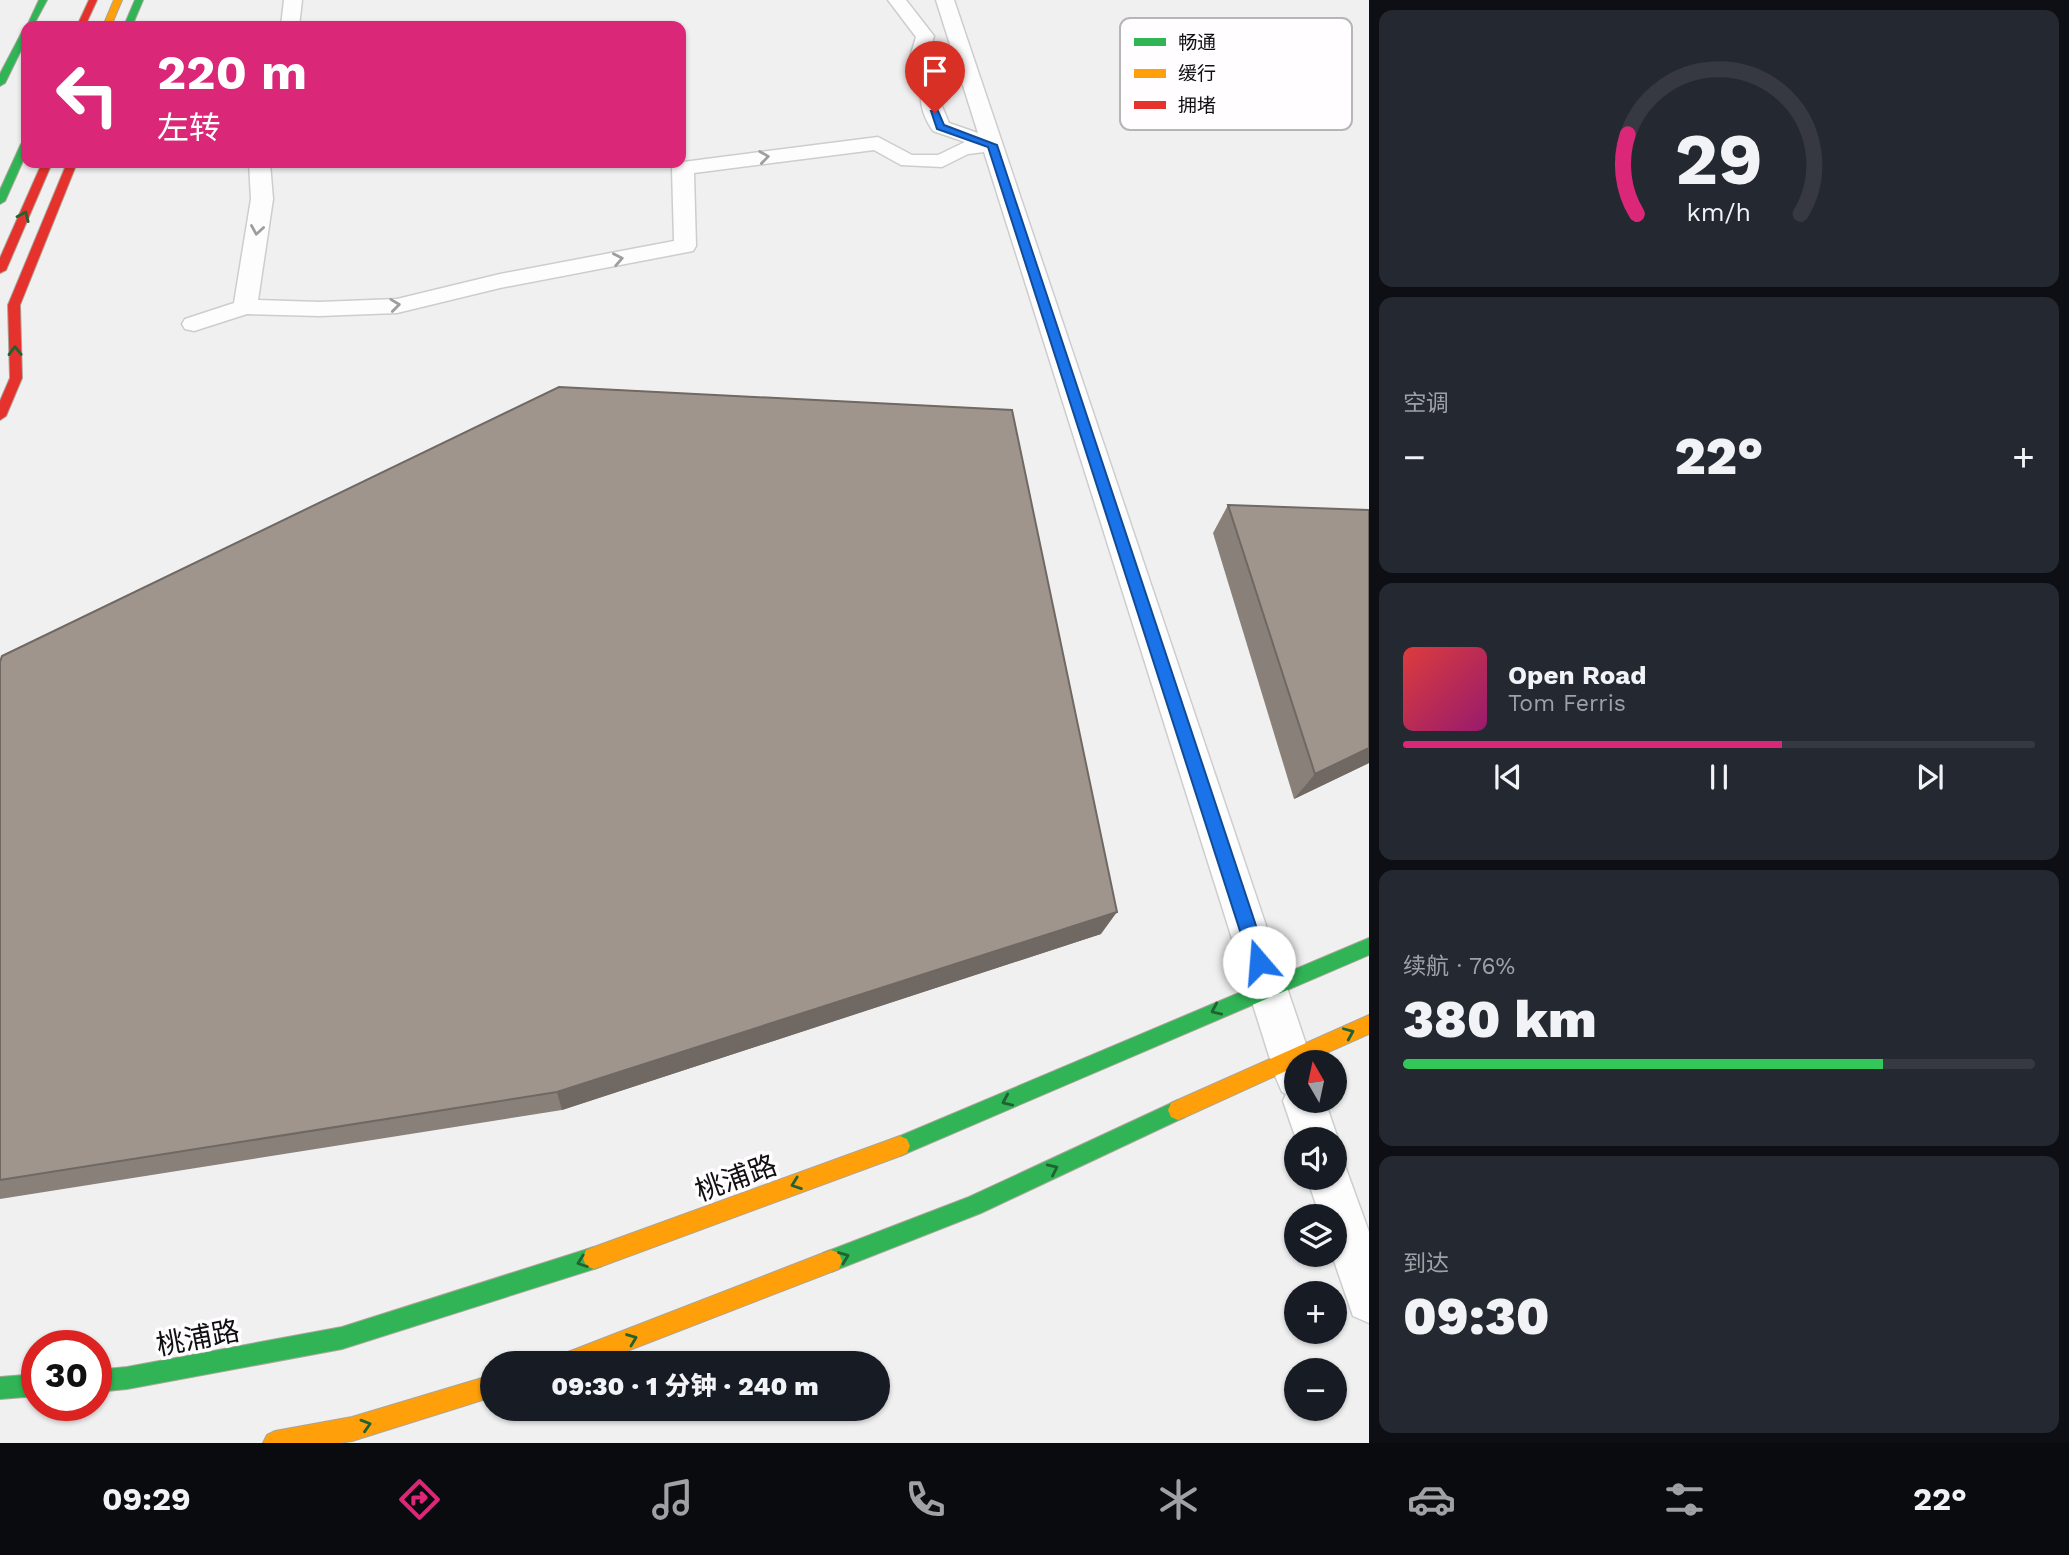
<!DOCTYPE html>
<html lang="zh">
<head>
<meta charset="utf-8">
<style>
  body { margin:0; font-family:"Work Sans","Noto Sans SC",sans-serif; background:#242831; color:#f1f3f6; height:100vh; display:flex; flex-direction:column; font-size:26px; white-space:nowrap }
  * { box-sizing:border-box; margin:0 }
  p { font-size:23px; color:#9ea1a6 }
  .icon { flex:none; width:38px; height:38px; fill:none; stroke:currentColor; stroke-width:2; stroke-linecap:round; stroke-linejoin:round }
  .map { position:relative; flex:1; overflow:hidden }
  .sheet { display:flex; flex-direction:column; gap:10px; padding:10px; background:#0d0f14; width:700px }
  .sheet>* { flex:none }
  .guide { position:absolute; left:21px; top:21px; width:665px; height:147px; border-radius:14px; box-shadow:0 2px 5px #0004; background:#db2777; color:#fff; overflow:hidden }
  .needle { width:46px; rotate:351deg }
  .fabs { position:absolute; left:1284px; top:1050px; display:grid; gap:14px }
  .fabs a { display:grid; place-items:center; width:63px; height:63px; border-radius:50%; background:#171b24; box-shadow:0 2px 5px #0004; font-size:35px }
  .speed { position:absolute; left:21px; top:1330px; display:flex; gap:14px; font-size:35px; font-weight:700; text-align:center }
  .speed>* { display:grid; place-content:center; width:91px; height:91px; border-radius:50%; background:#171b24; box-shadow:0 2px 5px #0004; line-height:1 }
  .speed .limit { border:10px solid #d22; background:#fff; color:#111 }
  .pin { position:absolute; display:grid; place-items:center; width:60px; height:60px; color:#fff; margin:-72px -30px; border-radius:50% 50% 50% 0; rotate:-45deg; box-shadow:0 0 7px #0007 }
  .pin .icon { rotate:45deg }
  .me { position:absolute; width:77px; margin:-38px; rotate:342deg; stroke-linejoin:round; filter:drop-shadow(0 0 5px #0008) }
  .turn { display:flex; align-items:center; gap:24px; height:147px; padding:0 21px; font-size:32px }
  .turn .icon { width:91px; height:91px; stroke-width:2.5 }
  .turn b { display:block; font-size:49px; line-height:60px }
  .big { font-size:52px; font-weight:800; line-height:1.1 }
  .sheet .widget { flex:1; display:flex; flex-direction:column; justify-content:center; gap:10px; min-width:0; padding:0 24px; border-radius:14px; background:#242831 }
  .sheet .dial { align-items:center; gap:0 }
  .dial svg { height:182px; overflow:visible; fill:none; stroke:#363941; stroke-width:7; stroke-linecap:round; text-anchor:middle }
  .dial text { fill:#f1f3f6; stroke:none }
  .song { display:flex; align-items:center; gap:21px }
  .cover { width:84px; height:84px; border-radius:10px; background:linear-gradient(135deg,hsl(0 70% 55%),hsl(320 70% 35%)) }
  .played { height:7px; border-radius:4px; background:linear-gradient(90deg,#db2777 60%,#363941 60%) }
  .keys { display:flex; justify-content:space-around; direction:ltr }
  .heat { display:flex; justify-content:space-between; align-items:center; font-size:38px; direction:ltr }
  .charge { height:10px; border-radius:5px; background:linear-gradient(90deg,#34c759 76%,#363941 0) }
  .trip { position:absolute; left:480px; top:1351px; width:410px; height:70px; border-radius:35px; background:#171b24; box-shadow:0 2px 5px #0004; font-weight:800; line-height:70px; text-align:center }
  .menu { display:flex; height:112px; justify-content:space-around; align-items:center; background:#090b0e; color:#9ea1a6 }
  .menu .icon { width:49px; height:49px }
  .menu .active { color:#db2777 }
  .menu b { font-size:32px; color:#f1f3f6 }
  main { display:flex; flex:1; min-height:0 }
  .map>svg:first-child { display:block }
</style>
</head>
<body>
<main>
<div class="map">
<svg width="1369" height="1443" viewBox="0 0 1369 1443">
  <rect width="100%" height="100%" fill="#f1f0f1"/>
  <g fill="none" stroke-linecap="round" stroke-linejoin="round">
    <g stroke="#cdcdcd" stroke-width="3">
      <path id="street" d="M284,0H302L299,26H281Z
        M888,0H906L934,36L928,57L942,76L939,99L949,123L978,133L936,0H954L1312,1062H1297V1101H1325L1338,1139L1335,1146V1139L1297,1141L1296,1139L1283,1101L1286,1094L1282,1092L1276,1078L984,152L968,154L942,167L901,165L874,150L694,173L696,246L693,251L500,288L397,313L319,316L247,314L194,331L185,329L182,324L185,319L234,303L251,199L249,163H270L273,199L258,300L319,302L397,299L500,274L674,241L672,168L676,164L683,162L878,137L912,155H938L965,142L933,131C920,112 919,98 922,76L910,57L916,37Z
        M1335,1159L1344,1163L1369,1232V1323L1353,1316L1332,1255H1335V1216H1320L1307,1178H1335Z"/>
    </g>
    <g stroke="#aba599" stroke-width="2">
      <path id="fast" d="M39,0H47L33,26L26,28Z
        M135,0H143L132,26H124Z
        M26,29V40L5,83L0,86V74L22,32Z
        M26,141V154L5,201L0,204V190L21,144Z
        M1369,938V955L900,1156L893,1153L890,1146L893,1139Z
        M1178,1100L1185,1103L1188,1110L1185,1117L981,1213L831,1272L823,1269L820,1261L823,1253L969,1197Z
        M594,1247L602,1250L605,1258L602,1266L594,1269L342,1349L127,1389L96,1392V1370L127,1367L342,1327Z
        M37,1374V1396L0,1399V1377Z"/>
    </g>
    <g stroke="#aba599" stroke-width="2">
      <path id="slow" d="M114,0H122L111,26H103Z
        M1369,1015V1034L1306,1062H1297V1066L1185,1117L1178,1120L1171,1117L1168,1110L1171,1103Z
        M900,1136L907,1139L910,1146L907,1153L900,1156L594,1269L586,1266L583,1258L586,1250L594,1247Z
        M831,1250L839,1253L842,1261L839,1269L831,1272L596,1363H557L560,1355L568,1352Z
        M492,1375V1397L352,1441L339,1443H263L267,1435L275,1431L352,1417Z"/>
    </g>
    <g stroke="#aba599" stroke-width="2">
      <path id="jam" d="M89,0H97L85,26H77Z
        M42,163H52L6,270L0,273V258Z
        M67,163H77L20,305L22,378L6,416L0,420V401L10,378L8,305Z"/>
    </g>
    <use href="#street" fill="#fdfdfd" fill-rule="evenodd"/>
    <use href="#fast" fill="#30b455" fill-rule="evenodd"/>
    <use href="#slow" fill="#ff9f0a" fill-rule="evenodd"/>
    <use href="#jam" fill="#e5322d" fill-rule="evenodd"/>
  </g>
  <path fill="#898079" d="M1228,505L1369,763L1294,799L1213,533Z
    M0,662L1101,934L562,1110L0,1199Z"/>
  <path fill="#6f6863" d="M1369,748V763L1294,799L1315,774Z
    M1117,912L1101,934L562,1110L557,1092Z"/>
  <path fill="#9f958d" stroke="#6f6863" stroke-width="2" d="M559,387L1012,410L1117,912L557,1092L0,1180V662L2,656Z
    M1228,505L1369,510V748L1315,774Z"/>
  <defs><path id="oneway-chevron" d="M-2-3.5L2.5 0L-2 3.5" fill="none" stroke-width="1.6" stroke-linecap="round" stroke-linejoin="round" transform="scale(1.75)"/></defs>
  <g stroke="#9e9e9e">
    <use href="#oneway-chevron" transform="translate(764 157) rotate(-8)"/>
    <use href="#oneway-chevron" transform="translate(257 230) rotate(99)"/>
    <use href="#oneway-chevron" transform="translate(618 259) rotate(-11)"/>
    <use href="#oneway-chevron" transform="translate(395 305) rotate(-7)"/>
  </g>
  <g stroke="#206232">
    <use href="#oneway-chevron" transform="translate(24 216) rotate(-66)"/>
    <use href="#oneway-chevron" transform="translate(15 351) rotate(-91)"/>
    <use href="#oneway-chevron" transform="translate(1216 1010) rotate(156)"/>
    <use href="#oneway-chevron" transform="translate(1349 1033) rotate(-23)"/>
    <use href="#oneway-chevron" transform="translate(1007 1101) rotate(156)"/>
    <use href="#oneway-chevron" transform="translate(1053 1169) rotate(-25)"/>
    <use href="#oneway-chevron" transform="translate(796 1184) rotate(160)"/>
    <use href="#oneway-chevron" transform="translate(844 1257) rotate(-21)"/>
    <use href="#oneway-chevron" transform="translate(582 1262) rotate(160)"/>
    <use href="#oneway-chevron" transform="translate(632 1339) rotate(-21)"/>
    <use href="#oneway-chevron" transform="translate(366 1425) rotate(-17)"/>
  </g>
  <path fill="#1a73e8" stroke="#114b97" stroke-width="2" d="M931,111H938L944,125L997,145L1268,962L1265,968L1259,970L1252,968L1250,962L988,147L937,129Z"/>
  <g text-anchor="middle" dominant-baseline="central" stroke-width="7" stroke-linejoin="round" paint-order="stroke">
    <g font-size="28" fill="#101010" stroke="#fffdff">
      <text transform="translate(736 1178) rotate(-20)">桃浦路</text>
      <text transform="translate(198 1338) rotate(-11)">桃浦路</text>
    </g>
  </g>
  <rect x="1120" y="18" width="232" height="112" rx="10" fill="#fffdff" stroke="#b7b6b7" stroke-width="2"/>
  <rect x="1134" y="38" width="32" height="8" fill="#30b455"/>
  <rect x="1134" y="69" width="32" height="9" fill="#ff9f0a"/>
  <rect x="1134" y="101" width="32" height="8" fill="#e5322d"/>
  <g font-size="19" fill="#101010">
    <text x="1178" y="49">畅通</text>
    <text x="1178" y="80">缓行</text>
    <text x="1178" y="112">拥堵</text>
  </g>
</svg>
<div class="fabs">
<a><svg class="needle" viewBox="-14 -14 28 28"><path d="M0-13l5 13h-10z" fill="#e53935"/><path d="M0 13l5-13h-10z" fill="#9ea1a6"/></svg></a>
<a><svg class="icon" aria-label="sound" viewBox="0 0 24 24"><path d="M4 9h4l5-4v14l-5-4H4zM17 9q2 3 0 6"/></svg></a>
<a><svg class="icon" aria-label="layers" viewBox="0 0 24 24"><path d="M12 4l9 5-9 5-9-5zM3 14l9 5 9-5"/></svg></a>
<a>+</a>
<a>−</a>
</div>
<div class="speed"><div class="limit">30</div></div>
<div class="pin" style="left:935px;top:113px;background:#d93025"><svg class="icon" aria-label="arrive" viewBox="0 0 24 24"><path d="M6 21V4h12l-3 4 3 4H6"/></svg></div>
<svg class="me" style="left:1259px;top:962px" viewBox="-20 -20 40 40"><circle r="19" fill="#fff"/><path d="M0-13L10 11 0 6-10 11z" fill="#1a73e8"/></svg>
<div class="trip">09:30 · 1 分钟 · 240 m</div>
<div class="guide">
<div class="turn"><svg class="icon" aria-label="left" viewBox="0 0 24 24"><path d="M17 20v-9H6M10 6l-5 5 5 5"/></svg><div><b>220 m</b>左转</div></div>
</div>
</div>
<section class="sheet">
<div class="widget dial"><svg viewBox="0 0 100 80">
<path d="M14 69A42 42 0 1 1 86 69"/>
<path d="M14 69A42 42 0 0 1 10 34" stroke="#db2777"/>
<text x="50" y="56" font-size="32" font-weight="700">29</text>
<text x="50" y="72" font-size="11">km/h</text>
</svg></div>
<div class="widget"><p>空调</p>
<div class="heat"><a>−</a><b class="big">22°</b><a>+</a></div>
</div>
<div class="widget">
<div class="song"><i class="cover"></i><div><b>Open Road</b><p>Tom Ferris</p></div></div>
<div class="played"></div>
<div class="keys"><svg class="icon" aria-label="previous" viewBox="0 0 24 24"><path d="M18 5L8 12l10 7zM5 5v14"/></svg><svg class="icon" aria-label="pause" viewBox="0 0 24 24"><path d="M8 5v14M16 5v14"/></svg><svg class="icon" aria-label="next" viewBox="0 0 24 24"><path d="M6 5l10 7-10 7zM19 5v14"/></svg></div>
</div>
<div class="widget"><p>续航 · 76%</p><b class="big">380 km</b><div class="charge"></div></div>
<div class="widget"><p>到达</p><b class="big">09:30</b></div>
</section>
</main>
<nav class="menu">
<b>09:29</b>
<svg class="icon active" aria-label="directions" viewBox="0 0 24 24"><path d="M12 3l9 9-9 9-9-9zM9 14v-3h6M13 9l2 2-2 2"/></svg>
<svg class="icon" aria-label="music" viewBox="0 0 24 24"><path d="M9 18V5l10-2v13"/><circle cx="6" cy="18" r="3"/><circle cx="16" cy="16" r="3"/></svg>
<svg class="icon" aria-label="phone" viewBox="0 0 24 24"><path d="M5 4h4l2 5-3 2q2 4 5 5l2-3 5 2v4C11 20 4 13 5 4z"/></svg>
<svg class="icon" aria-label="climate" viewBox="0 0 24 24"><path d="M12 3v18M4 7l16 10M4 17L20 7"/></svg>
<svg class="icon" aria-label="car" viewBox="0 0 24 24"><path d="M5 17H2v-5l4-1 3-4h7l3 4 3 1v5h-3M9 17h6M6 11h13"/><circle cx="7" cy="17" r="2"/><circle cx="17" cy="17" r="2"/></svg>
<svg class="icon" aria-label="filters" viewBox="0 0 24 24"><path d="M4 7h16M4 17h16"/><circle cx="9" cy="7" r="2"/><circle cx="15" cy="17" r="2"/></svg>
<b>22°</b>
</nav>
</body>
</html>
